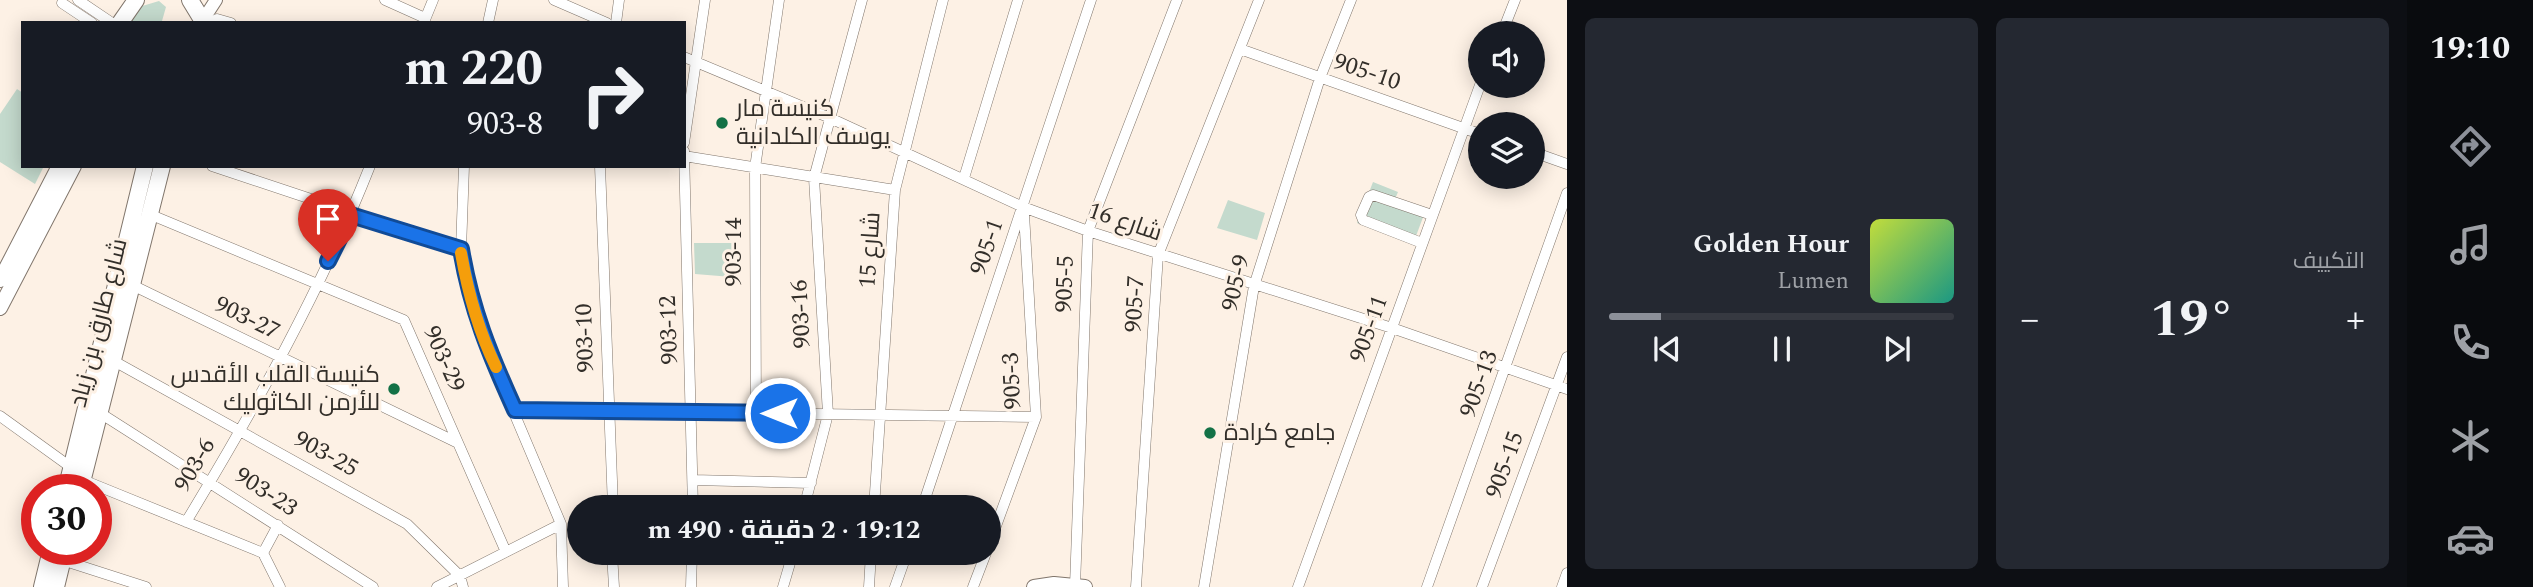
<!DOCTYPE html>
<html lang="ar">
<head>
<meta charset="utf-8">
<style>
  body { margin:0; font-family:Spectral,Cairo,serif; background:#242831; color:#f1f3f6; direction:rtl; height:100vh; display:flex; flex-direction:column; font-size:26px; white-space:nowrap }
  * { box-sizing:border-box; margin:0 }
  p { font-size:23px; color:#9ea1a6 }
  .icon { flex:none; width:38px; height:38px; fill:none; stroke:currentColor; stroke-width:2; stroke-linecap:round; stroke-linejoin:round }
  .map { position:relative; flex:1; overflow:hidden; direction:ltr }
  .sheet { display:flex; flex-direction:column; gap:18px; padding:18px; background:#0d0f14; width:840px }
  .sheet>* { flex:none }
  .hud { position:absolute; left:21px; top:21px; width:665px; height:147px; border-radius:0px; box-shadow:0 4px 18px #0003; direction:rtl; background:#171b24; color:#f1f3f6; overflow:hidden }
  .tools { position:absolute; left:1468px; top:21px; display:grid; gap:14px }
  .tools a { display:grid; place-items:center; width:77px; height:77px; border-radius:50%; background:#171b24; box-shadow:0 4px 18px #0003; font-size:35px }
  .speed { position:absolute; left:21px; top:474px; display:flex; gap:14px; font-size:35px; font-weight:700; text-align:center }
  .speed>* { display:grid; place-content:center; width:91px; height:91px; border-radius:50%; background:#171b24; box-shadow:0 4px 18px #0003; line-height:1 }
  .speed .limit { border:10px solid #d22; background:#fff; color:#111 }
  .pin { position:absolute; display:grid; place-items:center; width:60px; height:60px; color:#fff; margin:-72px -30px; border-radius:50% 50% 50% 0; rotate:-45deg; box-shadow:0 0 7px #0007 }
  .pin .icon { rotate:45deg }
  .me { position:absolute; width:77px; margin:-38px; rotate:270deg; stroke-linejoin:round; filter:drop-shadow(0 0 5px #0008) }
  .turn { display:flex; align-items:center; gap:24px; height:147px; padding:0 28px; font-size:32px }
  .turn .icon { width:91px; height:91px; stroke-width:2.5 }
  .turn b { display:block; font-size:49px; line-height:60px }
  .big { font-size:52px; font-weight:700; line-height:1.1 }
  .sheet .widget { flex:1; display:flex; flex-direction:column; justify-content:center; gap:10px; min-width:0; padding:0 24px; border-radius:10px; background:#242831 }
  .song { display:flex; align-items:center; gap:21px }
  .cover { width:84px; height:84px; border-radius:10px; background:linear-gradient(135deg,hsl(70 70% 55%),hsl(170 70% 35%)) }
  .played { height:7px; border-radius:4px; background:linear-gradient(90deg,#8c9099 15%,#363941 15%) }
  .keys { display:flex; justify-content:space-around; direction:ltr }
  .heat { display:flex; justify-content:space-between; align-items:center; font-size:38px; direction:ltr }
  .sheet .tiles { flex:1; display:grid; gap:18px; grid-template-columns:repeat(2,1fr) }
  .trip { position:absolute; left:567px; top:495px; width:434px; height:70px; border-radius:35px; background:#171b24; box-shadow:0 4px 18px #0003; font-weight:700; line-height:70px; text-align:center; direction:rtl }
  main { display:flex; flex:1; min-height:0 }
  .tabs { display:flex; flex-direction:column; width:126px; justify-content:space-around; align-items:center; background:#090b0e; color:#9ea1a6 }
  .tabs .icon { width:49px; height:49px }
  .tabs .selected { color:#8c9099 }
  .tabs b { font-size:32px; color:#f1f3f6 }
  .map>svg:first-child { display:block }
</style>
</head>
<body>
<main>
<nav class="tabs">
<b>19:10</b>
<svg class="icon selected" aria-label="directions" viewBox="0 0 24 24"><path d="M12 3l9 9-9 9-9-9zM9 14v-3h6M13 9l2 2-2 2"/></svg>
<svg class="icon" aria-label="music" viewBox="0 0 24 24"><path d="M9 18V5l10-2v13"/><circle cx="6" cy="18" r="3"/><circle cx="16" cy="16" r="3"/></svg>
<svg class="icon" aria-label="phone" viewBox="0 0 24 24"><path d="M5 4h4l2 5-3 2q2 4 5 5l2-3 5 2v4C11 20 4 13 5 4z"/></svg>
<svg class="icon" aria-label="climate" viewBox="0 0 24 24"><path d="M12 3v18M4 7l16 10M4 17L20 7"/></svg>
<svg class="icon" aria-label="car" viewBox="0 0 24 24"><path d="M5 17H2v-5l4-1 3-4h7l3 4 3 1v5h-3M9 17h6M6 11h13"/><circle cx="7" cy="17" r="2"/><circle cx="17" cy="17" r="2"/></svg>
</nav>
<section class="sheet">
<div class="tiles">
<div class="widget"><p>التكييف</p>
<div class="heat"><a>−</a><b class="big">19°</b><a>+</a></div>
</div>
<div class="widget">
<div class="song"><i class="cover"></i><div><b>Golden Hour</b><p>Lumen</p></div></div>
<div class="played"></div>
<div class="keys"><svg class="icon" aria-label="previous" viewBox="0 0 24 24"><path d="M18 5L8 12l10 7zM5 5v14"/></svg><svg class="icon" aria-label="pause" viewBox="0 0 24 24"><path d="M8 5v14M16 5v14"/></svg><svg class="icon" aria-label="next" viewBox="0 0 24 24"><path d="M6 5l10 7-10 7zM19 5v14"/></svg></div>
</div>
</div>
</section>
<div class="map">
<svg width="1567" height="587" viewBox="0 0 1567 587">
  <rect width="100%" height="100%" fill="#fdf1e5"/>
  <path fill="#c4dacd" d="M159,1L166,7L162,21L128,23L139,7Z
    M17,89L23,93V166H44L35,184L0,162V114Z
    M1373,182L1398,192L1395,199L1425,212L1413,244L1357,223Z
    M1228,200L1265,213L1257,240L1217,228Z
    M694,243H738L732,277L695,274Z"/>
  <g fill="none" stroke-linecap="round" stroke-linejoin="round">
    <g stroke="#81766c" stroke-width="11">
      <path id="minor" d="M78,0L112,23
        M385,0L425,18
        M554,0L607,23
        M62,3L92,23
        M424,22L433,0
        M209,23L217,19L231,23
        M488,23L493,0
        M616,23L619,0
        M1502,33L1515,0
        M1240,49L1480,134
        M684,57L830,118L1023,207L1088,231L1392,328L1567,389
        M684,143L705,0
        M684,151L693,508
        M1533,152L1567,164
        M684,156L895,190
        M212,166L461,249
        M464,166L461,249L468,291L482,337L561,524L563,587
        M600,166L613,507
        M964,178L1018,0
        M149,214L404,320L506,552
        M1422,243L1363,220L1361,215L1369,197L1373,195L1432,215
        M130,284L458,443
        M112,360L407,524L460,576L463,587
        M515,410L1036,417
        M100,413L373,587
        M756,413L755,168L779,0
        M0,416L72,468
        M83,480L263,553L280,587
        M693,480L811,483
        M804,508L828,414L814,178L862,0
        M874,508L895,190L943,0
        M922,508L1091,0
        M186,522C255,408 321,290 370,166
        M989,545L1036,417L1024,214
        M263,553L278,525
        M612,553L614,587
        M62,560L146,587
        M1075,586L1088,231L1177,0
        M437,587L561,524
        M691,587L692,553
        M783,587L793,553
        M869,587L871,553
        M895,587L907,553
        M973,587L986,553
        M1136,587L1158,255L1259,0
        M1204,587L1254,286L1320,78L1351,0
        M1298,587L1480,85
        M1427,587L1567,193
        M1482,587L1567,357
        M1562,587L1567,573"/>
    </g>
    <g stroke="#81766c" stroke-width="14">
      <path id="tertiary" d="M203,20L216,0"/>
    </g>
    <g stroke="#81766c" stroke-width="16">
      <path id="secondary" d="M0,280L59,166
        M0,308L74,166
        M1034,587L1054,584L1085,587"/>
    </g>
    <g stroke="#81766c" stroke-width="18">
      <path id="primary" d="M190,0L204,23
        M120,23L136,0
        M66,490L145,166
        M80,490L162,166
        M42,587L51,550
        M56,587L65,550"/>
    </g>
    <use href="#minor" stroke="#fff" stroke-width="10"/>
    <use href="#tertiary" stroke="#fff" stroke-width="12"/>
    <use href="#secondary" stroke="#fff" stroke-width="14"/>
    <use href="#primary" stroke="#fff" stroke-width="16"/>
  </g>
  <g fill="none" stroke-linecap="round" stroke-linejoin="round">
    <g stroke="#114b97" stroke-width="18">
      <path id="route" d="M328,261L351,215L461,249C471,309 490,355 515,410L780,413"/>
    </g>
    <use href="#route" stroke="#1a73e8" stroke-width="12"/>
    <path stroke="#f59e0b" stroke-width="12" d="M461,253C468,293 478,330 496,367"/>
  </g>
  <g fill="#137146" stroke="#fdf1e5" stroke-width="2.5">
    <circle cx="722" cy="123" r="7"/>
    <circle cx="394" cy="389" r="7"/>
    <circle cx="1210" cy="433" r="7"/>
  </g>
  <g text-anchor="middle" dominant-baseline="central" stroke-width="6" stroke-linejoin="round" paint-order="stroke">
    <g font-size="24" fill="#322e29" stroke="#fdf1e5">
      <text transform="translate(1367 72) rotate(19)">905-10</text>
      <text transform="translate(1125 222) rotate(19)">شارع 16</text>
      <text transform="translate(987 247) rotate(-71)">905-1</text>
      <text transform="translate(870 250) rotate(-86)">شارع 15</text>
      <text transform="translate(734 252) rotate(-90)">903-14</text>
      <text transform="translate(1236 283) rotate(-77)">905-9</text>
      <text transform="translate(1065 284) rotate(-88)">905-5</text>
      <text transform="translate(1135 304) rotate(-87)">905-7</text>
      <text transform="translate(801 314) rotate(-93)">903-16</text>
      <text transform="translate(247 318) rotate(26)">903-27</text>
      <text transform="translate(99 323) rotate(-76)">شارع طارق بن زياد</text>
      <text transform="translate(1369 329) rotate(-70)">905-11</text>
      <text transform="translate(669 330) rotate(-92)">903-12</text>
      <text transform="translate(585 338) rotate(-92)">903-10</text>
      <text transform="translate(444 359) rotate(66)">903-29</text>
      <text transform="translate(1012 381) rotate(-93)">905-3</text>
      <text transform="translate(1479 384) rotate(-70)">905-13</text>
      <text transform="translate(326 454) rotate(29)">903-25</text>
      <text transform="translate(195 465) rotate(-60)">903-6</text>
      <text transform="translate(1505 465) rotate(-70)">905-15</text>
      <text transform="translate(266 492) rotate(33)">903-23</text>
    </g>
    <g font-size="24" fill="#322e29" stroke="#fdf1e5" text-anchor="start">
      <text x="736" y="109">كنيسة مار<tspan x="736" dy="28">يوسف الكلدانية</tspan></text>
      <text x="380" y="375" text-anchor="end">كنيسة القلب الأقدس<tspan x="380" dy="28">للأرمن الكاثوليك</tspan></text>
      <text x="1224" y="433">جامع كرادة</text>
    </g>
  </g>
</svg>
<div class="tools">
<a><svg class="icon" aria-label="sound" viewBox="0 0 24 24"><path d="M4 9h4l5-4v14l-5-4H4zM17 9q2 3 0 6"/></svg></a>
<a><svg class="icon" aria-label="layers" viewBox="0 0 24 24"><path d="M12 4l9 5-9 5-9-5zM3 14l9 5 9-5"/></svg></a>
</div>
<div class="speed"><div class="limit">30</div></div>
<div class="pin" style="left:328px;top:261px;background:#d93025"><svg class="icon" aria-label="arrive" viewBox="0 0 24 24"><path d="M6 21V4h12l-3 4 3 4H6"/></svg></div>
<svg class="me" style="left:780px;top:413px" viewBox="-20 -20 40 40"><circle r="17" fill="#1a73e8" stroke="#fff" stroke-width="3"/><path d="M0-11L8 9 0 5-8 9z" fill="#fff"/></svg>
<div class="trip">19:12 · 2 دقيقة · 490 m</div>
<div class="hud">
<div class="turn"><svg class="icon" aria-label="right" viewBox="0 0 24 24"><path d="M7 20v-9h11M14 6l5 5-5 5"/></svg><div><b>220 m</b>903-8</div></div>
</div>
</div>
</main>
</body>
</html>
